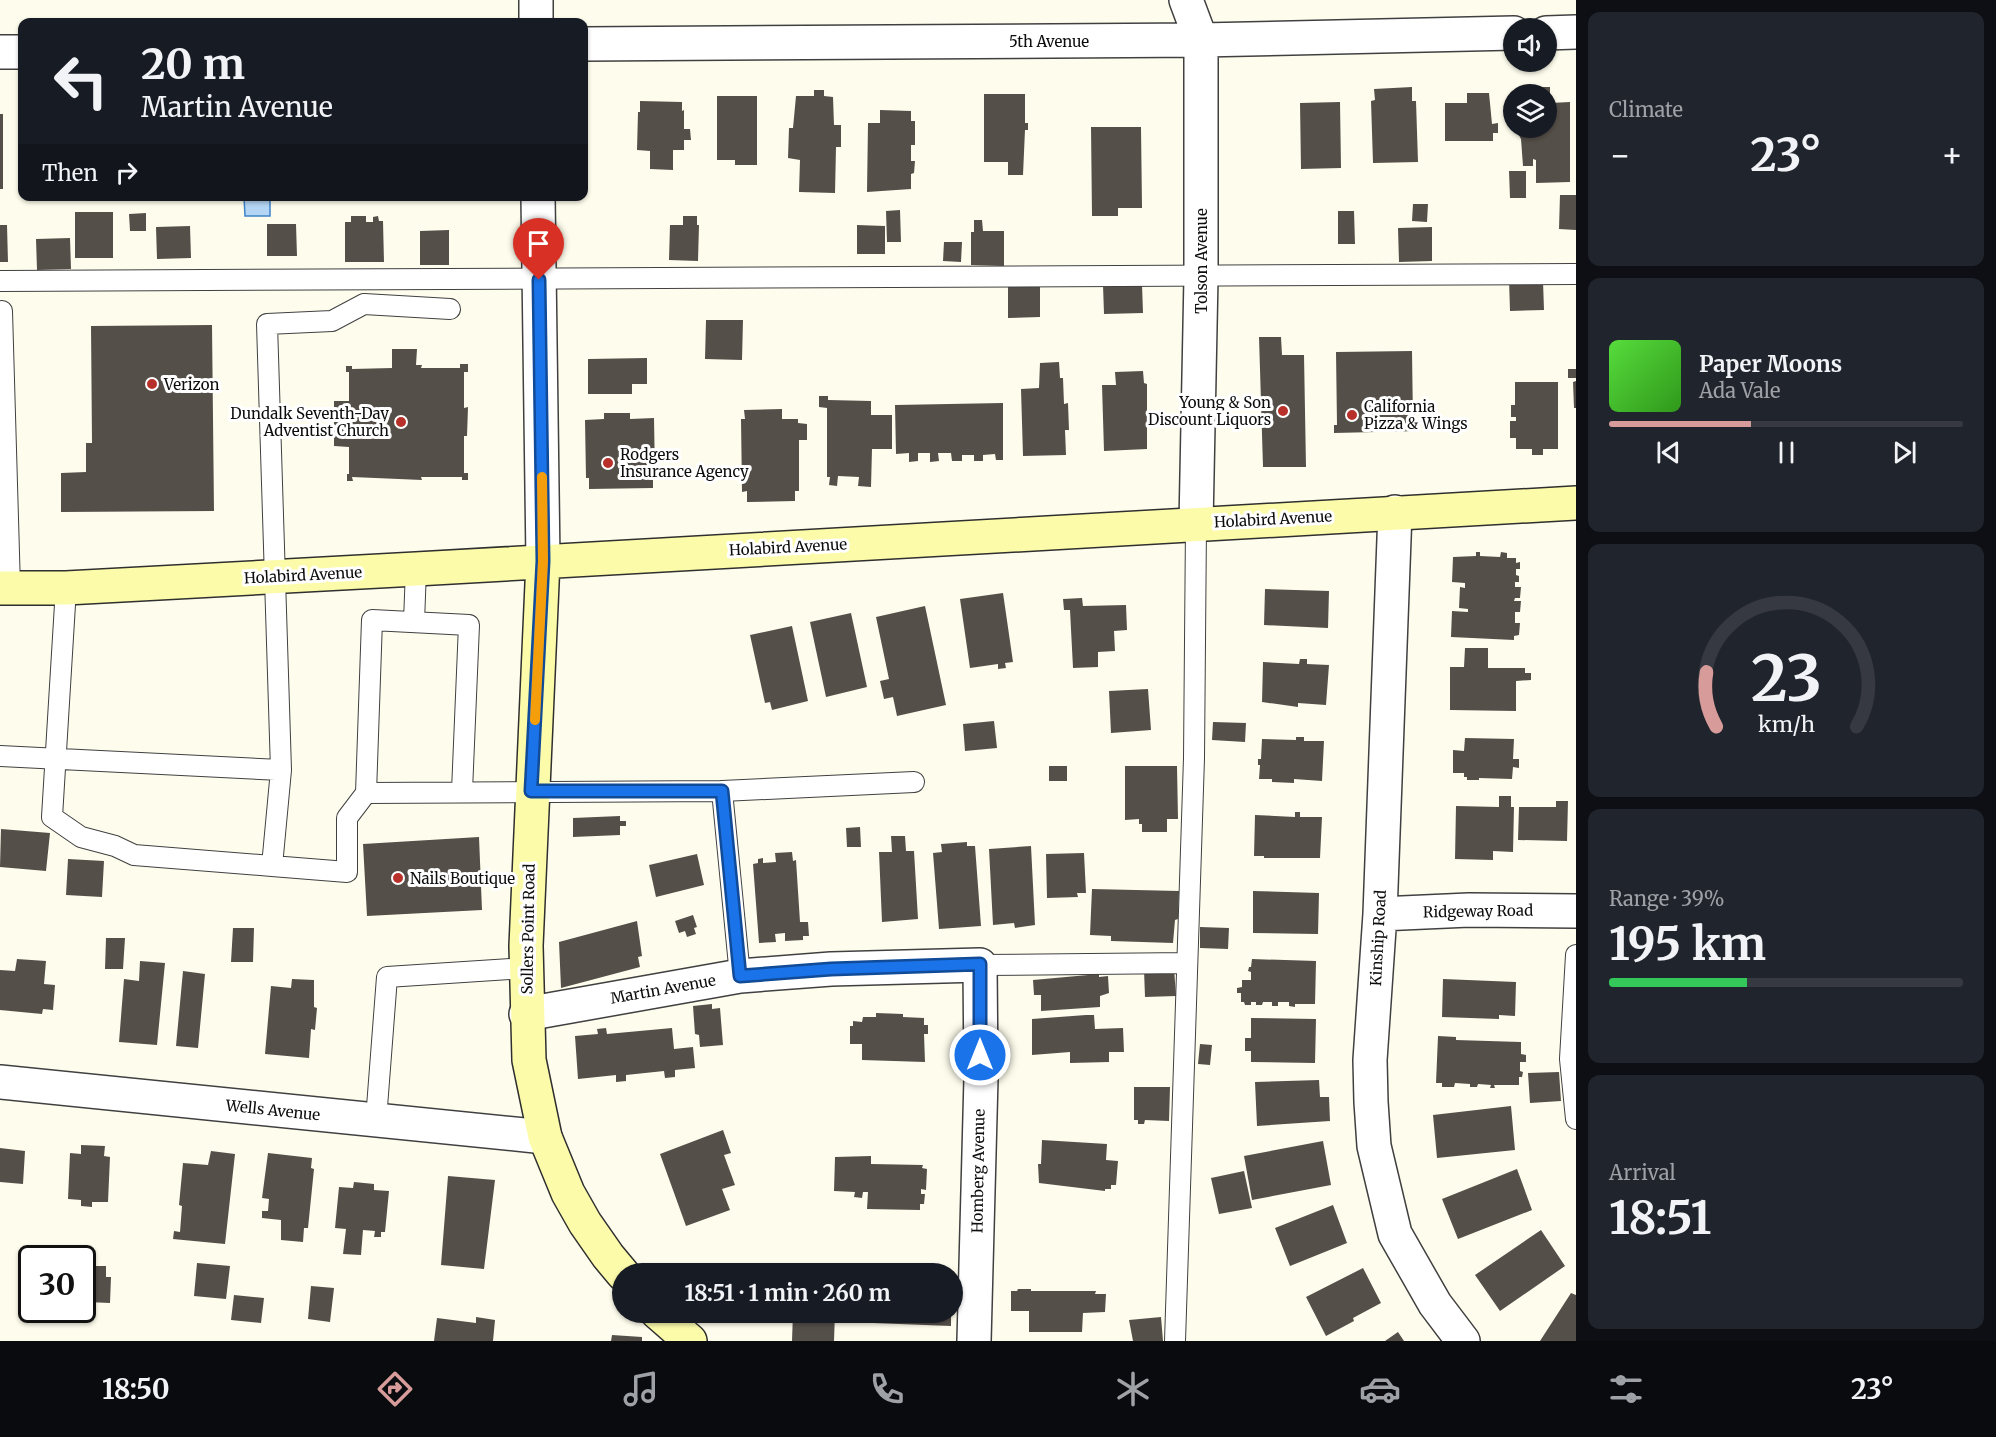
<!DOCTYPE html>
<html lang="en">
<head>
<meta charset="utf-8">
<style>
  body { margin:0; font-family:Merriweather,serif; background:#20242c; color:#f1f3f6; height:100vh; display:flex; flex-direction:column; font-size:22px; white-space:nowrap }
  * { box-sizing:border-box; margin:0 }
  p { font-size:20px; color:#9ea1a6 }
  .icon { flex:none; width:33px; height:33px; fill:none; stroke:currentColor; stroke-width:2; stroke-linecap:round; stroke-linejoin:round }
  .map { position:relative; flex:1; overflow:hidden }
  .details { display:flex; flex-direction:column; gap:12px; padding:12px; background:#0d0f14; width:420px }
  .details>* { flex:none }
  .guide { position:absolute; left:18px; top:18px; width:570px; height:183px; border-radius:12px; box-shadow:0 2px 4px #0004; background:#171b24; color:#f1f3f6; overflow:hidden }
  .controls { position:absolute; left:1503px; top:18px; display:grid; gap:12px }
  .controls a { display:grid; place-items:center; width:54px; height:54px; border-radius:50%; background:#171b24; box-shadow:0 2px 4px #0004; font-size:30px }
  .speed { position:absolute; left:18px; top:1245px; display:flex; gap:12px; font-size:30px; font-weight:700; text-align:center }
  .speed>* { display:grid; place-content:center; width:78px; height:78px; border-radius:50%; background:#171b24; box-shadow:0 2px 4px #0004; line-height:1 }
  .speed .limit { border:3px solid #111; border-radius:9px; background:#fff; color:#111 }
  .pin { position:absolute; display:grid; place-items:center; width:51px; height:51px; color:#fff; margin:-62px -26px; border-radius:50% 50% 50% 0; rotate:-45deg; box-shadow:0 0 6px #0007 }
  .pin .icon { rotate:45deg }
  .me { position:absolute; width:66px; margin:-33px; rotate:0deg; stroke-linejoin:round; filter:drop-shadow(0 0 4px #0008) }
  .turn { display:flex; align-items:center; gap:21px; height:126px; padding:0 24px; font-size:27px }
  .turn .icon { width:78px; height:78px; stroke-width:2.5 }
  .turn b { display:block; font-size:42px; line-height:51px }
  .then { display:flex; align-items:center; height:57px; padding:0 24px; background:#0003; gap:12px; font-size:22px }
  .big { font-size:45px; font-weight:700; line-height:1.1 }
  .details .card { flex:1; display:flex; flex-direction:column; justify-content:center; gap:9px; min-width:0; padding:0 21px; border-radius:12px; background:#20242c }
  .details .dial { align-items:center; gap:0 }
  .dial svg { height:156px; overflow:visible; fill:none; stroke:#363941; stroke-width:7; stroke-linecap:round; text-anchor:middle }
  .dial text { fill:#f1f3f6; stroke:none }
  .song { display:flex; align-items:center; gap:18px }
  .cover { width:72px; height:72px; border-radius:9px; background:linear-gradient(135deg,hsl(110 70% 55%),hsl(110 70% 35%)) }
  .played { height:6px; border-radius:3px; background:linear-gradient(90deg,#d79c9a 40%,#363941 40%) }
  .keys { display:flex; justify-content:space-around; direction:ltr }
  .heat { display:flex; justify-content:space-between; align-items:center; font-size:33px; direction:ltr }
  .charge { height:9px; border-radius:4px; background:linear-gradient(90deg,#34c759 39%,#363941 0) }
  .trip { position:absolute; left:612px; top:1263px; width:351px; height:60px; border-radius:30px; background:#171b24; box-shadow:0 2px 4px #0004; font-weight:700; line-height:60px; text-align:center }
  .tabs { display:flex; height:96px; justify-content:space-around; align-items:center; background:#090b0e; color:#9ea1a6 }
  .tabs .icon { width:42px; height:42px }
  .tabs .selected { color:#d79c9a }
  .tabs b { font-size:27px; color:#f1f3f6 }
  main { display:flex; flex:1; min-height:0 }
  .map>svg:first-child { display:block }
</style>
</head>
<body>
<main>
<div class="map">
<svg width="1576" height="1341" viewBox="0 0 1576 1341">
  <rect width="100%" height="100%" fill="#fefded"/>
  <path fill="#b4d6f4" stroke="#3d83c8" stroke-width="1.5" d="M244,197H270V216H245Z"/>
  <path fill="#554f49" d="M1412,87V101H1416L1418,162L1373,163L1371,101L1375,100L1374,89Z
    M1532,87H1550V103L1570,102V182L1536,183V160L1533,159V166H1523L1521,139L1516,130L1518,128H1546V94H1532Z
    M814,90H824V96L833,97L834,125H841V147H836L835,193L799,192L800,160L788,158L789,128H793L796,96H814Z
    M1467,93H1489L1492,124L1498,123V133H1493V141H1445V103H1467Z
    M984,94H1025V123H1028V130H1025L1023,175H1008V162H984Z
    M717,96H757V165H735V160H717Z
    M640,101L682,102V111L684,110V129H690L691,140H684V150H673V170L650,169V151L637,150L638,112H640Z
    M1340,102L1341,168L1301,169L1300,103Z
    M880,110L911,111V121H915V145H911V161H915L914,173L911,174V189L867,192L868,123H880Z
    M0,114H3V189H0Z
    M1091,127H1141L1142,208H1118V216H1092Z
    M1509,171H1526V198H1510Z
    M1560,195H1576V230L1559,229Z
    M1413,204H1428L1427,222L1412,221Z
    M900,210L901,242H887L886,211Z
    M1338,211H1354L1355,244H1338Z
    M75,212H113V258H75Z
    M146,213V231H130L129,214Z
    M351,216H366V222H373V217L378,216L379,221H383L384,262H345V222H351Z
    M683,216H697V225H699L698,261L669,260L670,225H683Z
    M974,220H982L983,231H1004V266L971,265V232H974Z
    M267,224H296L297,256H267Z
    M0,225H7L8,262H0Z
    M857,225L885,226V254H857Z
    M190,226L191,258L157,259L156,227Z
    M1432,227V261L1399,262L1398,228Z
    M449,230V265H420V231Z
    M70,238L71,269L37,270L36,239Z
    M944,242H962L961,262L943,261Z
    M1509,279L1543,281L1544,310L1510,311Z
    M1142,284L1143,313L1104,314L1103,285Z
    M1008,285H1040V317L1008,318Z
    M706,320H743L742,360L705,359Z
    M212,325L214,511L61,512V473L86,472V443H92L91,326Z
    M1259,337H1281L1282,355H1304L1306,467H1263Z
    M392,349H417L416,365H422L421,368H460V364H468V372H464V408L468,407L467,436H464V473H468V480H462V477H421L422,480L352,477L353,481H347V474H349V447L334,446V401H349V372H346V366H352V369L392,368Z
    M1412,351L1413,422H1417L1418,431L1334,433V425H1337L1336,352Z
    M647,358V384H632V394H588V359Z
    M1059,362L1060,378H1063L1064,404L1068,403L1069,430H1065L1066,455L1023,456L1021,389L1039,388L1040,363Z
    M1568,369H1576V378H1568Z
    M1143,371L1144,383L1147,384V449L1104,451L1102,385H1116L1115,372Z
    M1576,381V408H1574L1573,382Z
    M1515,382H1558V449H1543V455H1532V449H1516V438H1510V421H1516V417H1511V405H1515Z
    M819,396H828V400L871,401V415H892V449H872L871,487L858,486L859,477L838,476L837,486L829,485L830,477H827V408L819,407Z
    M1003,403V460H996L995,454L983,455V461H974V455H962V461H952L951,453H938L939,461L930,462V453H918V461L909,462V453L896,454L895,405Z
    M782,409V419H798V423L807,424V440H799V491H795V501L747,502V491L742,492L741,419H745L744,410Z
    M604,413H630V419L654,418L655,476H653V488L589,489V478H586L585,420L604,419Z
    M1476,552H1480V556L1500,557L1501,552L1507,553V558H1516V563L1520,562V569H1516V575L1519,576V582H1515V587H1521L1520,598H1515L1514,601H1521L1520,612H1515V623H1520L1519,635L1514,636V640L1451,637L1452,611L1468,612V609L1459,608L1460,587L1465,588V583L1452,582L1453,557L1476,556Z
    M1265,589L1329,591L1328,628L1264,625Z
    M1003,593L1013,662L1005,663L1006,668L998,669V664L970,668L960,599Z
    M1082,598L1083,606L1126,605L1127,630L1114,631L1115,651L1098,652V667L1073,668L1070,610H1064L1063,599Z
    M925,606L946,705L897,716L893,697L884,699L880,681L889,679L876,617Z
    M851,613L867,687L826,697L810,622Z
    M792,626L808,701L772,710L770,702L765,703L750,635Z
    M1465,648H1488V668H1525V673H1531V680L1516,681V711L1450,710V667H1464Z
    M1300,659H1307V664L1329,665L1326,705L1298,703V707L1262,702L1263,662L1299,664Z
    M1148,689L1151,730L1111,733L1109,691Z
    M994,721L997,748L965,751L963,724Z
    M1213,722L1246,723L1245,742L1212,740Z
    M1296,737H1304V741H1324L1322,781L1294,779V783L1272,782V779H1259L1260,765H1258V759H1261L1262,739L1296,740Z
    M1465,738L1514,739L1513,759H1519V768L1513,767L1512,779L1479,778V780H1467V777H1464V773H1453V750L1464,751Z
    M1049,766H1067V781H1049Z
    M1125,766H1177L1178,819H1167V832H1142V824H1139V819L1125,820Z
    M1499,796H1511V807H1514L1513,852L1493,851V860L1455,859L1456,806L1499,807Z
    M1556,801H1568L1567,841L1518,840L1519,807H1556Z
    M1295,812H1300V817H1322L1320,858H1264V856H1254L1255,815L1295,817Z
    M620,816V821H626V826H620V835L573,837V818Z
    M860,827L861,847H847L846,828Z
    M1,829L50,833L46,871L0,867Z
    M891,836H905L906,851H914L918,919L882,922L879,852H892Z
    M479,837L482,910L367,916L363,844Z
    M967,842V846H975L981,926L939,929L933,853L942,852L941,844Z
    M1031,846L1035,925L1015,928L1014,923L993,925L989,849Z
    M792,852L793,861L796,860L800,922H808L809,936H803V940L785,941V933L775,934L776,942L759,943L753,864L758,863V859L763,858V863L776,862L775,853Z
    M1084,853L1086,893H1077L1078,897L1047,898L1046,854Z
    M697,854L704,885L656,897L649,865Z
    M68,859L104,861L102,897L66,895Z
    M1092,889L1179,891L1178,919L1175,920L1173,943L1111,941V936L1090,935Z
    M1253,891L1319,893L1318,934L1253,933Z
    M693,915L697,927L694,928L696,934L687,937L685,931L679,933L675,921Z
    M637,921L642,956L638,957L640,967L561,988L559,942Z
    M1200,927L1229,928L1228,949L1200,948Z
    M233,928H254L253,962H231Z
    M106,938H125L123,969H105Z
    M17,959L46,961L44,984L55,985L53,1010L43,1009L42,1014L0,1010V970L15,971Z
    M1252,959L1316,961L1315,1004H1295V1007L1289,1006V1002H1278V1006H1272V1002H1263L1262,1005H1256V1002H1251V1005H1245L1244,1002H1241V993H1237V988L1242,987V980H1251V972L1248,971L1249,967H1251Z
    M140,961L165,963L157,1045L119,1042L124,979L139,981Z
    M1174,968L1176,996L1145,997L1144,970Z
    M183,971L205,974L198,1048L176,1046Z
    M1099,974V977L1108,976L1109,993L1100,996V1007L1041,1011V995H1034L1033,980Z
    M292,979L314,980V1007L317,1008L315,1030L311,1029L309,1058L265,1054L271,986L291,988Z
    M1443,979L1516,982L1515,1016L1499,1015V1019L1442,1017Z
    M712,1004V1009L720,1008L723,1045L700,1047L699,1035L695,1034L693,1006Z
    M876,1013L903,1014V1017L924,1018V1025H928V1034H924L925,1062L862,1060V1044H850V1026H853V1021L862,1022L863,1017H876Z
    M1086,1015H1094L1095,1029L1123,1028L1124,1052H1109V1062L1070,1063V1052L1032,1055V1019Z
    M1251,1018L1316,1019L1315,1063L1251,1062V1051H1245V1038H1251Z
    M606,1028L607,1034L672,1028L674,1049L693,1047L695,1068L675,1070V1077L665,1078L664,1071L626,1075V1081L616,1082V1075L578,1079L575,1036L598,1034L597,1029Z
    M1438,1036L1456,1037V1040L1521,1042V1054L1526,1055V1062H1520V1071L1523,1072L1522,1077H1519V1085H1494L1495,1088H1490L1491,1085L1478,1084L1477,1087H1470V1084L1455,1083L1454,1087H1442V1083H1436Z
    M1200,1044L1212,1045L1210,1065L1198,1064Z
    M1559,1072L1561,1101L1530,1103L1528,1073Z
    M1319,1080L1320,1097H1329L1330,1121L1257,1126L1255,1082Z
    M1134,1087H1170L1169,1121L1145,1120L1144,1124H1138V1120H1134Z
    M1511,1106L1515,1150L1437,1158L1433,1115Z
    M723,1130L731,1153L724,1155L735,1185L722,1189L730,1210L686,1226L660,1154Z
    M1042,1140L1107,1144L1106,1160L1118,1161L1116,1185H1111V1189H1105V1191L1039,1183L1038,1164H1041Z
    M1323,1141L1331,1185L1252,1200L1244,1156Z
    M81,1145L105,1146L104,1156L110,1157L108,1202H92V1207L81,1206V1200L68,1199L70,1153L81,1154Z
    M0,1148L25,1151L23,1184L0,1182Z
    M211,1151L235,1154L225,1244L173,1239L174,1231L180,1232L182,1206L179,1205L183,1163L208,1165Z
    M268,1153L312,1158L311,1168L314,1169L308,1228H304L303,1242L281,1240V1220L262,1218V1211H268L269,1199L262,1198Z
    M871,1156V1164L923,1165L922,1168L927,1169L926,1190L921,1189V1194H925L924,1204H920V1210L867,1209L868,1192H863L862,1198L854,1197L855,1192L834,1191L835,1157Z
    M1517,1169L1532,1210L1458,1239L1442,1199Z
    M1244,1171L1252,1208L1219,1214L1211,1178Z
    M448,1176L495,1180L484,1269L441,1265Z
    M354,1182L374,1184V1190L389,1191L385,1232H381V1237H374L375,1231L363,1230L361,1255L343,1254L346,1229L335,1228L339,1187L353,1188Z
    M1333,1205L1347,1243L1290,1266L1275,1228Z
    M1541,1230L1565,1266L1500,1311L1475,1275Z
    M197,1263L230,1266L226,1299L194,1296Z
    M89,1266H106V1277H111L110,1303L87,1302Z
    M1363,1268L1381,1303L1353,1318L1354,1321L1326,1336L1306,1297Z
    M311,1286L334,1288L330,1322L308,1319Z
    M1018,1289H1031V1291H1096L1095,1294H1106L1105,1312L1083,1313L1082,1332H1029V1311H1011V1291H1017Z
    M1571,1293L1576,1295V1341H1540Z
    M234,1295L264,1298L261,1323L231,1320Z
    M793,1312H835L834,1341H792Z
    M873,1312H951V1326L873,1323Z
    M476,1317L495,1320L493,1341H434L437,1318L476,1323Z
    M1161,1317L1163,1341H1133L1129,1320Z
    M1398,1332L1404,1341H1385Z
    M612,1335L642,1337V1341H611Z"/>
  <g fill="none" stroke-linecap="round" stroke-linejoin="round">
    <g stroke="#404040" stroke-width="22">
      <path id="lane" d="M0,281L1576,274
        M2,311L10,588
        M66,588L52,817L81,837L115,846L134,855L272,866L281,770
        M414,622L416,569
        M0,756L281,770L267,324L332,321L364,304L450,309
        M722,791L740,976
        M366,793L372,620L469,625L462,791
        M272,866L347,872V818L366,793L722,791L914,782
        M1576,955L1570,1059L1576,1119
        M980,965L1187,963
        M376,1120L387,977L526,968
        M1175,1341L1194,758L1196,524"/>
    </g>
    <g stroke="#404040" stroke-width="36">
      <path id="street" d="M536,0V22
        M1186,0L1201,40V277L1196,524
        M1546,33L1576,32
        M584,44L1201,40L1514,33
        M0,52H22
        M538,196L543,561
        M1395,512L1380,914L1370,1060L1371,1102L1374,1146L1395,1234L1435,1304L1463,1341
        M1380,914L1469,910L1576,911
        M526,1014L740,976L831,969L980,965L981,1078L974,1341
        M0,1082L545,1137"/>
    </g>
    <g stroke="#2f2f2f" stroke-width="36">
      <path id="secondary" d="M543,561L526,946L529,1060L545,1137L568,1193L585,1223L608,1256L623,1274
        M0,588H66L416,569L1576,503
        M657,1312L690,1341"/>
    </g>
    <use href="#lane" stroke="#fff" stroke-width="20"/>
    <use href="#street" stroke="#fff" stroke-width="33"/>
    <use href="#secondary" stroke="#fcfbaa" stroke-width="33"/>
  </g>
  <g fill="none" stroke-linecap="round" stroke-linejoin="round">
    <g stroke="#114b97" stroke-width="15">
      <path id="route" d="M539,280L543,561L531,791H722L740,976L831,969L980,964V1055"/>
    </g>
    <use href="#route" stroke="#1a73e8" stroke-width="10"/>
    <path stroke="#f59e0b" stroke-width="10" d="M535,720L543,561L542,477"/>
  </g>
  <g fill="#b7312a" stroke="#fff" stroke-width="2">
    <circle cx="152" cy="384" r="6"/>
    <circle cx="1283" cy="411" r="6"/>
    <circle cx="1352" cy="415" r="6"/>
    <circle cx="401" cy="422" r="6"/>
    <circle cx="608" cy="463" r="6"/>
    <circle cx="398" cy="878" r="6"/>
  </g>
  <g text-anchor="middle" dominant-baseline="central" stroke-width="6" stroke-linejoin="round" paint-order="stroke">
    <g font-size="15" fill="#0d0d0d" stroke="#fff">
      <text x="1049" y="41">5th Avenue</text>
      <text transform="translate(1201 261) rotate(-90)">Tolson Avenue</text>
      <text transform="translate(1273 519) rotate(-3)">Holabird Avenue</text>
      <text transform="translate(788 547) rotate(-3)">Holabird Avenue</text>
      <text transform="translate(303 575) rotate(-3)">Holabird Avenue</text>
      <text transform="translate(1478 911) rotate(-1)">Ridgeway Road</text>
      <text transform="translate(528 929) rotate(-89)">Sollers Point Road</text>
      <text transform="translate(1378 938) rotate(-87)">Kinship Road</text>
      <text transform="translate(663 989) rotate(-10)">Martin Avenue</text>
      <text transform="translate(273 1110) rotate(6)">Wells Avenue</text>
      <text transform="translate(978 1171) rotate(-89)">Homberg Avenue</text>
    </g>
    <g font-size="15" fill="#0d0d0d" stroke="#fff" text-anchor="start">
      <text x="164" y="384">Verizon</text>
      <text x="1271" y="402" text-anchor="end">Young &amp; Son<tspan x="1271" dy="17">Discount Liquors</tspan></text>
      <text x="1364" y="406">California<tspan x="1364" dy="17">Pizza &amp; Wings</tspan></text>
      <text x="389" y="413" text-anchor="end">Dundalk Seventh-Day<tspan x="389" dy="17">Adventist Church</tspan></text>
      <text x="620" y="454">Rodgers<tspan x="620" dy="17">Insurance Agency</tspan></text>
      <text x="410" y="878">Nails Boutique</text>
    </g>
  </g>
</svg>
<div class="controls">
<a><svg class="icon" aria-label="sound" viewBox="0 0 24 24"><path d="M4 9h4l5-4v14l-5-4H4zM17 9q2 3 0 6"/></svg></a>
<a><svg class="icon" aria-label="layers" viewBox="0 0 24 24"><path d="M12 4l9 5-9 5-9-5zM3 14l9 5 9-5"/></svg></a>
</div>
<div class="speed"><div class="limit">30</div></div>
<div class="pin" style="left:539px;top:280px;background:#d93025"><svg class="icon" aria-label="arrive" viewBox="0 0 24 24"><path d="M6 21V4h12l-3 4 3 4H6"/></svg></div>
<svg class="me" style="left:980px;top:1055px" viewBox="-20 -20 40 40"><circle r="17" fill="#1a73e8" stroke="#fff" stroke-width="3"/><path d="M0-11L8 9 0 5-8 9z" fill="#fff"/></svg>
<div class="trip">18:51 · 1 min · 260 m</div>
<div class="guide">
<div class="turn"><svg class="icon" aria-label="left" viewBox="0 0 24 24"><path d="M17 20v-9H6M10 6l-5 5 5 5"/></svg><div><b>20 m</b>Martin Avenue</div></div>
<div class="then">Then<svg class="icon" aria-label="right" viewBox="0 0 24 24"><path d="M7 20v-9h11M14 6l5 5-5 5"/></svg></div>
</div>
</div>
<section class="details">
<div class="card"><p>Climate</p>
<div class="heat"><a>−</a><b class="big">23°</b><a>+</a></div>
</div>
<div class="card">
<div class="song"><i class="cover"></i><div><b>Paper Moons</b><p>Ada Vale</p></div></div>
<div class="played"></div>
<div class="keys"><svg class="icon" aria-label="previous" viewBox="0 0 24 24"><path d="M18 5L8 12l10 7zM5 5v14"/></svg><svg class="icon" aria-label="pause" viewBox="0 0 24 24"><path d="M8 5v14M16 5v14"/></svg><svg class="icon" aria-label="next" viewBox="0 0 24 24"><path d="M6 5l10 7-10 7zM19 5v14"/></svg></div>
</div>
<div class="card dial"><svg viewBox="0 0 100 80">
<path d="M14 69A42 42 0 1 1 86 69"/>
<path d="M14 69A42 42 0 0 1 9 41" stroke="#d79c9a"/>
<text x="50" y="56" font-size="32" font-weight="700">23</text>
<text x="50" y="72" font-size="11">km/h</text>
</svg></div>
<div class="card"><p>Range · 39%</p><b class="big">195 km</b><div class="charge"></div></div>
<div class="card"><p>Arrival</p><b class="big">18:51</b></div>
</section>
</main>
<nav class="tabs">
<b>18:50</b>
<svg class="icon selected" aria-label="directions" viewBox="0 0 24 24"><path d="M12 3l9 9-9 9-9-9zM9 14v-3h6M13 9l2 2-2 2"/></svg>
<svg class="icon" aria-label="music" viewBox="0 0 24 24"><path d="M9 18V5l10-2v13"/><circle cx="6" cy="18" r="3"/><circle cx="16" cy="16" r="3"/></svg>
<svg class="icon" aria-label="phone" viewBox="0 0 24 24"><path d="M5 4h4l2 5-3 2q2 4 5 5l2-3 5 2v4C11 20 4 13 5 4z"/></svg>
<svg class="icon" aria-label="climate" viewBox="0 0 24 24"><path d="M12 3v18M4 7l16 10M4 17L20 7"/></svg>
<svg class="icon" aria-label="car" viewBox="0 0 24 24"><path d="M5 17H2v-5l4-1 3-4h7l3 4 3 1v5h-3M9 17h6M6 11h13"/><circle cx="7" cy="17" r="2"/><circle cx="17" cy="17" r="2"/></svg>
<svg class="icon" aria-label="filters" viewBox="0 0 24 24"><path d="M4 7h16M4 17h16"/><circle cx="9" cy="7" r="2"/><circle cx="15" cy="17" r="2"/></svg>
<b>23°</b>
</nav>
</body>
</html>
